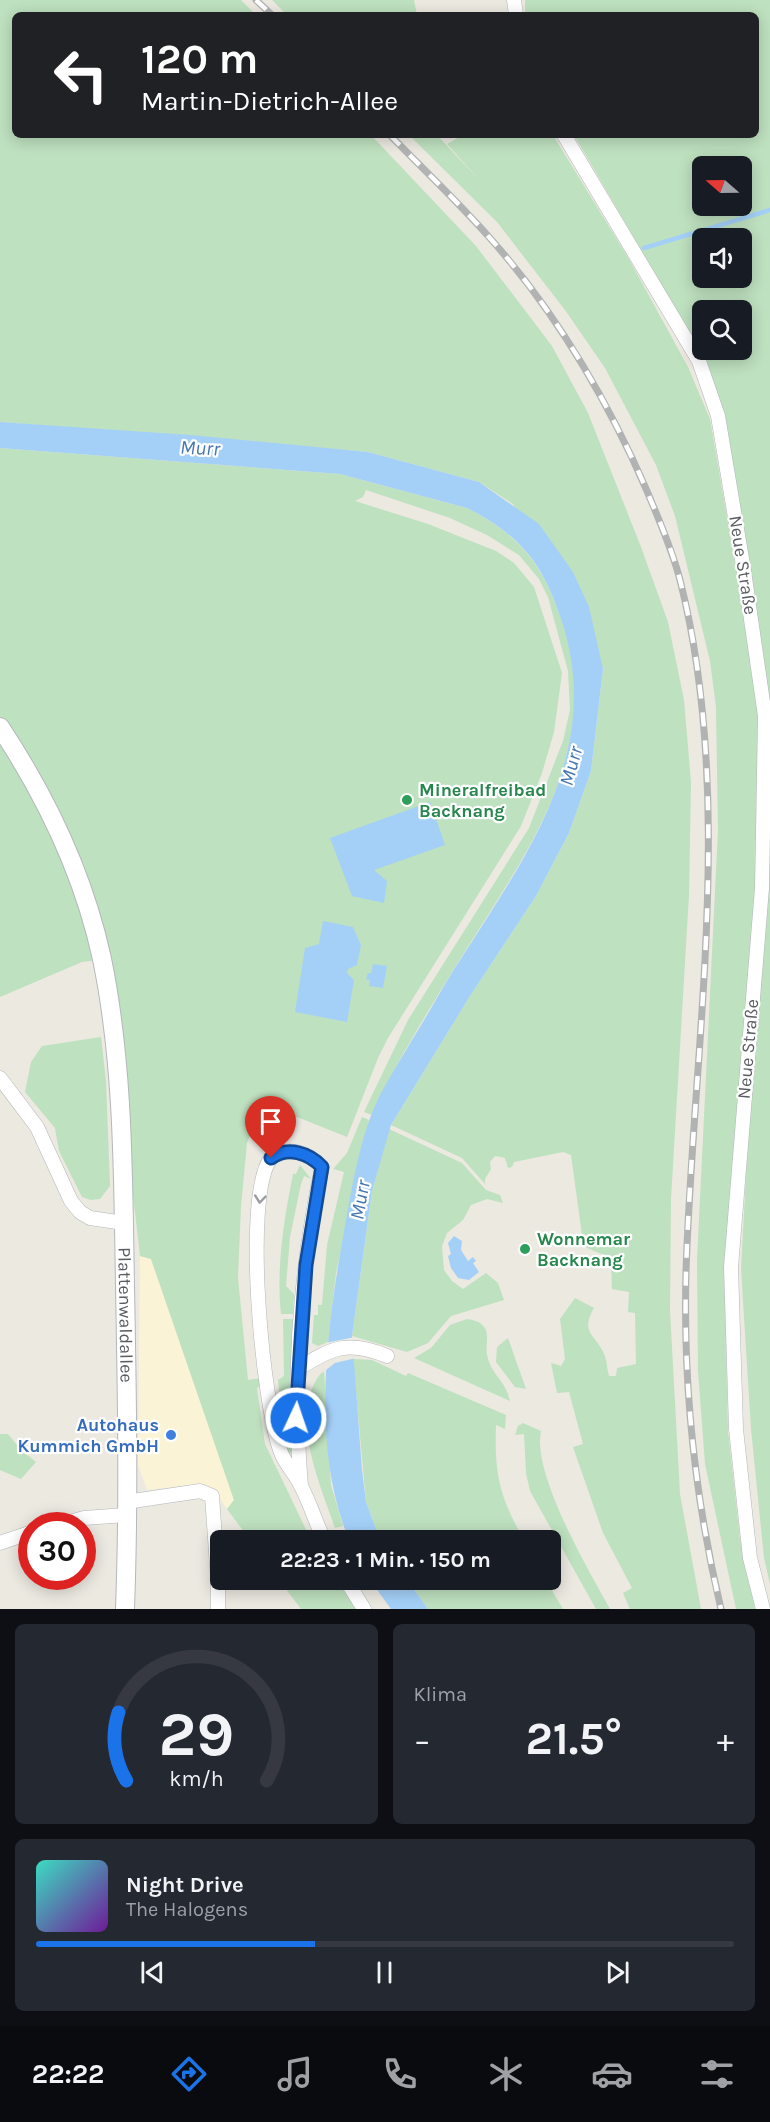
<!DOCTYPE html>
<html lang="de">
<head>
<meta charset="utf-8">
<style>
  body { margin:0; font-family:Karla,sans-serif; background:#242831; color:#f1f3f6; height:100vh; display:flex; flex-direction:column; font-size:22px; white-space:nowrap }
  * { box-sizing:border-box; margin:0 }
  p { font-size:20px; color:#9ea1a6 }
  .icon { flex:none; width:33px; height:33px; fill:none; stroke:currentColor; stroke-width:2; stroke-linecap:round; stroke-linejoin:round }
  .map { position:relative; height:1609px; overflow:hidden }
  .panel { display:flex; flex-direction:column; gap:15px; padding:15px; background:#0d0f14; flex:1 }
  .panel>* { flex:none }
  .top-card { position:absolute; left:12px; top:12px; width:747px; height:126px; border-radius:9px; box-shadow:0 3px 15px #0003; background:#202124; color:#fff; overflow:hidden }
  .needle { width:39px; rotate:290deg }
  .buttons { position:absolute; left:692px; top:156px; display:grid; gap:12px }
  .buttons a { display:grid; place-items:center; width:60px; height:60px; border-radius:9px; background:#171b24; box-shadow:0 3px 15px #0003; font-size:30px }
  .speed { position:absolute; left:18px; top:1512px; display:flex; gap:12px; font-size:30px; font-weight:700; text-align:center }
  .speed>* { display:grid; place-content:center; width:78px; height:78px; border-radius:50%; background:#171b24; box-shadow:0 3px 15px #0003; line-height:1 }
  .speed .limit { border:9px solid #d22; background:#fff; color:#111 }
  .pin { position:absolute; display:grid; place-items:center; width:51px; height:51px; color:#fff; margin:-62px -26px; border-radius:50% 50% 50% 0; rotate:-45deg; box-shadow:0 0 6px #0007 }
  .pin .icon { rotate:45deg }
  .me { position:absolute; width:66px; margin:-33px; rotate:3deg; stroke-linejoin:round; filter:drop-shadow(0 0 4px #0008) }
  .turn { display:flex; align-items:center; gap:21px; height:126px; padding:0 30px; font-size:27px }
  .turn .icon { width:78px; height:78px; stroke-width:2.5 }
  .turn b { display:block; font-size:42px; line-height:51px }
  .big { font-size:45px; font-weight:700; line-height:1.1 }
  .panel .widget { flex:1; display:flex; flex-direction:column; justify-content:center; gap:9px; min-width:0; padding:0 21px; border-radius:9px; background:#242831 }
  .panel .dial { align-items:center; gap:0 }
  .dial svg { height:156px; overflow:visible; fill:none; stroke:#363941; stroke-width:7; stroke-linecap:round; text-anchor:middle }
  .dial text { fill:#f1f3f6; stroke:none }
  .song { display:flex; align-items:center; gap:18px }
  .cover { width:72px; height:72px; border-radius:9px; background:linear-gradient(135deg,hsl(170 70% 55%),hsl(280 70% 35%)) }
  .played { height:6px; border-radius:3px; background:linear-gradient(90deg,#1a73e8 40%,#363941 40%) }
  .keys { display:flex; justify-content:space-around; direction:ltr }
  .heat { display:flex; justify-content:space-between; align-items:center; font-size:33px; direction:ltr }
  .panel .tiles { flex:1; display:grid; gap:15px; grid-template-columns:1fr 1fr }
  .widget:last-child { grid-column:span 2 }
  .trip { position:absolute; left:210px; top:1530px; width:351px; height:60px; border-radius:9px; background:#171b24; box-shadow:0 3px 15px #0003; font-weight:700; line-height:60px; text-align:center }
  .tabs { display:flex; height:96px; justify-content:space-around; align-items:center; background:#090b0e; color:#9ea1a6 }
  .tabs .icon { width:42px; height:42px }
  .tabs .selected { color:#1a73e8 }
  .tabs b { font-size:27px; color:#f1f3f6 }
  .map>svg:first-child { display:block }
</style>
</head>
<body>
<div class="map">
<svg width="770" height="1609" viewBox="0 0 770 1609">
  <rect width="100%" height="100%" fill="#ebe9e0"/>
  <path fill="#faf3d6" d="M140,1256L151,1259L234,1500L227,1509L215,1492L200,1484L147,1490L138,1465Z"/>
  <path fill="#bee1bf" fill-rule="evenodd" d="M0,0H241L256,15H15V135H371L476,246L552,346L588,413L641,547L668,622L684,700L691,782L689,895L671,1199L670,1311L680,1494L701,1609H630L623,1593L632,1588L603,1533L573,1447L583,1444L569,1392L557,1393L551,1363L561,1366L565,1359L560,1319L575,1298L594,1308C579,1334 597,1335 605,1356C607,1362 607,1370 609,1376H616L617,1368L636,1364L635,1313L628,1312L629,1292L612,1289L611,1261H606L604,1255L587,1248L583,1242L571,1155L563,1152L514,1162L512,1167L508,1168L505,1158L495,1156L490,1162L491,1169L485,1179V1184L462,1158L391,1125L470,996L536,896L569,833L591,771L603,669L513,504L479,482L368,452L0,422Z
    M272,0H414L417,15H287Z
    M525,0H770V713L703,356L574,135H756V15H525ZM702,166H741V206H702ZM702,238H741V278H702ZM702,310H741V350H702Z
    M409,135H437L483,184L447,144L463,135H553L630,261L688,367L710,419L761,714L756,893L724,1267L728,1431L740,1539L755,1609H736L705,1464L698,1371L697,1260L718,830L716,707L710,661L675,516L656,465L605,368L565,310L497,222Z
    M0,448L340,474L467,508C519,535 542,563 561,618C607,751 525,854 459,961C428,1011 396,1062 372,1115L364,1112L408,1020L529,828L563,741L570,710L568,671L548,597L539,579L519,555L487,535L450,518L366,490L363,497L355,501L428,524L496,551L514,563L534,587L562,673L554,732L542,773L521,826L388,1038L378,1058L347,1137L262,1103L247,1143L241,1206L238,1278L248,1380L261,1378L263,1384L257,1388L265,1444L311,1540H250L227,1509L234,1500L151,1259L140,1256L106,959L82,962L0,997Z
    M770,728V1584L764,1558L751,1429L741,1269Z
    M101,1037L106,1081L110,1186L100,1199L91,1200L82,1197L59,1151L55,1128L25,1092L31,1062L42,1046Z
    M362,1117L369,1120L336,1273L328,1342L318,1346L312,1343L314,1315H318V1305H322L327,1245L344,1172L333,1169L347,1153Z
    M389,1129L462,1163L486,1190L500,1195L503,1203L487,1199L471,1205L463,1220L447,1233L442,1246L444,1270L452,1281L463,1289L486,1273L498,1283L504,1300L451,1316L428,1343L407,1352L352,1336L372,1191Z
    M300,1165L311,1179L304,1176L301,1184L290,1237L286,1286L294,1294L293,1314H281C276,1267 284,1220 293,1174H296Z
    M283,1319H294L289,1413L293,1450L290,1454L286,1451L278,1380L284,1376Z
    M467,1319C473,1320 480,1321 484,1327C490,1334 485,1346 487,1355C491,1375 505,1379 510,1401L414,1358L431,1348L450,1325Z
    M508,1338L526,1389L515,1387L496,1362L497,1347Z
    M353,1359L372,1360L406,1376L408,1373L506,1415L505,1429L496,1425C494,1474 500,1498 524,1540H380L366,1502Z
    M324,1370L331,1485L343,1526L335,1528C320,1484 286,1409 324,1370Z
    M523,1423L541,1431C532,1474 588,1569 610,1609H596L530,1491L526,1473L524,1434L515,1435L518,1426Z
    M0,1434H8L21,1450L36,1462L21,1479L0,1470Z
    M279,1580H337L358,1609H301Z
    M407,1580H546L563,1609H428Z"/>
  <path fill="#a4d0f8" d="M0,422L190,435L368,452L479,482L539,524L573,572L589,607L603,669L591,771L569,833L536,896L470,996L391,1125L372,1191L352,1336L362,1470L366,1502L380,1540H349C311,1448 326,1333 343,1237C350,1198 356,1158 369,1121C379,1092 397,1066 412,1040C429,1013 444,984 462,957C529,852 606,747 560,616C542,562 518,534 467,508L340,474L0,448Z
    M430,802L445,845L374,870L387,881L384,903L352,896L330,838Z
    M323,921L353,927L361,945L357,965L348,969L347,973L354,980L347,1022L295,1012L305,948L319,944Z
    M373,964L387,966L383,988L369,986L370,980L366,979L368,973H371Z
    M454,1236L462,1241L461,1250L468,1261L473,1257L476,1261L473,1263L479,1272L469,1280L458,1278L451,1268L448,1256L451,1254L448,1243Z
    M370,1580H407L428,1609H391Z"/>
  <path fill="#ebe9e0" d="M355,1337L356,1358L335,1363L322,1373L325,1343Z"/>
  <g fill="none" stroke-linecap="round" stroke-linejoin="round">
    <path stroke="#a4d0f8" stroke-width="4.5" d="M644,248L770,210"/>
    <g stroke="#b3b6ba" stroke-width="15">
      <path id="street" d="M514,0L516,15
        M564,135L699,361L718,416L744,571L765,716L762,888L731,1267L736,1429L750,1558L763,1609
        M0,1078L37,1127L71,1201L80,1212L90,1218L124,1223
        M298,1369C332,1347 349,1340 387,1356
        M301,1486C292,1380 300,1271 322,1167C309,1153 287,1145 271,1158C242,1195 263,1411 282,1455C287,1466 296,1475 301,1486C310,1503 316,1523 324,1540
        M126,1502L200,1491L212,1496L218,1580V1609
        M55,1526L84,1518L126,1515
        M0,1543L32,1532
        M346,1580L364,1609"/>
    </g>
    <g stroke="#b4b7bc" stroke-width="20">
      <g id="secondary">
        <path id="s1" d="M0,727C47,798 84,876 102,959C124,1066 123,1178 125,1286C127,1393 129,1501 125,1609"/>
      </g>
    </g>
    <use href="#street" stroke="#fff" stroke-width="14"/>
    <use href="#secondary" stroke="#fff" stroke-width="18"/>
    <g stroke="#b1b2b2" stroke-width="7">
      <path id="rail" d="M256,0L272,15
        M390,135C423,169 458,202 489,237C556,312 607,399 647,491C659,520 672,549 680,580C736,800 693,1047 686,1272C683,1385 695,1499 721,1609"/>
    </g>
    <use href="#rail" stroke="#fff" stroke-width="4.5" stroke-dasharray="14" stroke-linecap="butt"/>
  </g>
  <defs><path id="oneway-chevron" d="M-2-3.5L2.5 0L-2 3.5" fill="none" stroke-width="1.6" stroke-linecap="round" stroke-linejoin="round" transform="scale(1.5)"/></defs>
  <use stroke="#9b9da0" href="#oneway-chevron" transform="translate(260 1199) rotate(96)"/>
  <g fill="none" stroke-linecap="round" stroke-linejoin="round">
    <g stroke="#114b97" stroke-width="15">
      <path id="route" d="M271,1158C288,1146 309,1153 322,1167L306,1265L296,1418"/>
    </g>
    <use href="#route" stroke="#1a73e8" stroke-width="10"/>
  </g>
  <g fill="#2e9e5b" stroke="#fff" stroke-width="2">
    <circle cx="407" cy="800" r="6"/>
    <circle cx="525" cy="1249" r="6"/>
  </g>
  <circle fill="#3f7fe0" stroke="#fff" stroke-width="2" cx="171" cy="1435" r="6"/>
  <g text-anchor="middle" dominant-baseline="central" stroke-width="4.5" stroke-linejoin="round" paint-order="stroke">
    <g font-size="18" fill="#595c60" stroke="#fff">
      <text transform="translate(743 565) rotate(81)">Neue Straße</text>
      <text transform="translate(748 1049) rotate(-85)">Neue Straße</text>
      <text stroke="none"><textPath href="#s1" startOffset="612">Plattenwaldallee</textPath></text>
    </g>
    <g font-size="18" font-weight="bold" fill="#27864d" stroke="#fff" text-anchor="start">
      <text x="419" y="790">Mineralfreibad<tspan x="419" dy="21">Backnang</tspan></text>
      <text x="537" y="1239">Wonnemar<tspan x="537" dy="21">Backnang</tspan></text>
    </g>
    <g font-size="18" font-weight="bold" fill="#366cbe" stroke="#fff" text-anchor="end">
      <text x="159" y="1425">Autohaus<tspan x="159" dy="21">Kummich GmbH</tspan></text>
    </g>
    <g font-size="20" font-style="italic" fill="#4676b0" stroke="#fff">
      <text transform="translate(200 448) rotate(3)">Murr</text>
      <text transform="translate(571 766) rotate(-75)">Murr</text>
      <text transform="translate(360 1200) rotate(-80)">Murr</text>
    </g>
  </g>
</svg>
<div class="buttons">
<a><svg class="needle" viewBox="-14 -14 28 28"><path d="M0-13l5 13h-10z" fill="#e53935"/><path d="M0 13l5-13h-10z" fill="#9ea1a6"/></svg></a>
<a><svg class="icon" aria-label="sound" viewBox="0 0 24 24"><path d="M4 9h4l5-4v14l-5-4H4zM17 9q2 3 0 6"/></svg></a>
<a><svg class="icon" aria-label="search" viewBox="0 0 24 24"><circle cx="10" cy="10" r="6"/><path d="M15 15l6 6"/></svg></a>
</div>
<div class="speed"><div class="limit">30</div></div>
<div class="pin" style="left:271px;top:1158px;background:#d93025"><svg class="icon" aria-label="arrive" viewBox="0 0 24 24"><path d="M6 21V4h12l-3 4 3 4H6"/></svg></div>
<svg class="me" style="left:296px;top:1418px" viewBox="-20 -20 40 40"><circle r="17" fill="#1a73e8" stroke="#fff" stroke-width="3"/><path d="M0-11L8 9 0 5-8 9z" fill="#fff"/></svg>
<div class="trip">22:23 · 1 Min. · 150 m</div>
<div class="top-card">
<div class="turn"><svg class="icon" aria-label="left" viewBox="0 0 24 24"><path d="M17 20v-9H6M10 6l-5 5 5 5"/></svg><div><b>120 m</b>Martin-Dietrich-Allee</div></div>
</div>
</div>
<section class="panel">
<div class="tiles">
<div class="widget dial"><svg viewBox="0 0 100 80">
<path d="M14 69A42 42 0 1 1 86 69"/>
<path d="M14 69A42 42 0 0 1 10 34" stroke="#1a73e8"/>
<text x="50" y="56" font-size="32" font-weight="700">29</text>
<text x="50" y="72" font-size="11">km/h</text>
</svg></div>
<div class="widget"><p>Klima</p>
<div class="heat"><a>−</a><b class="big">21.5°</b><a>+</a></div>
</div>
<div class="widget">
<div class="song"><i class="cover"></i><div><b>Night Drive</b><p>The Halogens</p></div></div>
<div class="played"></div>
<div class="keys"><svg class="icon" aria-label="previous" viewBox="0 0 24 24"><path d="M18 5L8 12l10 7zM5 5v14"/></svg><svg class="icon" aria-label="pause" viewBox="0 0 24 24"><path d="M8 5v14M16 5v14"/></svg><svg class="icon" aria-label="next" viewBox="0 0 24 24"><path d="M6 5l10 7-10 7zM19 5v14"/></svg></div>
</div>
</div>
</section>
<nav class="tabs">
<b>22:22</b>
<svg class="icon selected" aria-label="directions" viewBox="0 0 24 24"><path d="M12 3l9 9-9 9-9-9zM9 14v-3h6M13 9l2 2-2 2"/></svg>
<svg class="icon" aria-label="music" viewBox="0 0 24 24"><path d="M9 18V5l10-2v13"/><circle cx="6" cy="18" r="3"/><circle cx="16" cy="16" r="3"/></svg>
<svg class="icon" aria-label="phone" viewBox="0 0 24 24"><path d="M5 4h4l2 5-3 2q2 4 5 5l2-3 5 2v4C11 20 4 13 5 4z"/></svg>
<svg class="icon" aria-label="climate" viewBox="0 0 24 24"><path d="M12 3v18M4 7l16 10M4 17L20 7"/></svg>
<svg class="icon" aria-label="car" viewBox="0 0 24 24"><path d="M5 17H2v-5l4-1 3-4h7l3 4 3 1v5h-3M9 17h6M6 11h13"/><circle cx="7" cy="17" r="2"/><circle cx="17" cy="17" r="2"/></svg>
<svg class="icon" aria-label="filters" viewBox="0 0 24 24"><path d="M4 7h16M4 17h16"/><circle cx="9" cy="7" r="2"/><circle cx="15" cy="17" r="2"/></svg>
</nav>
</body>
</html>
